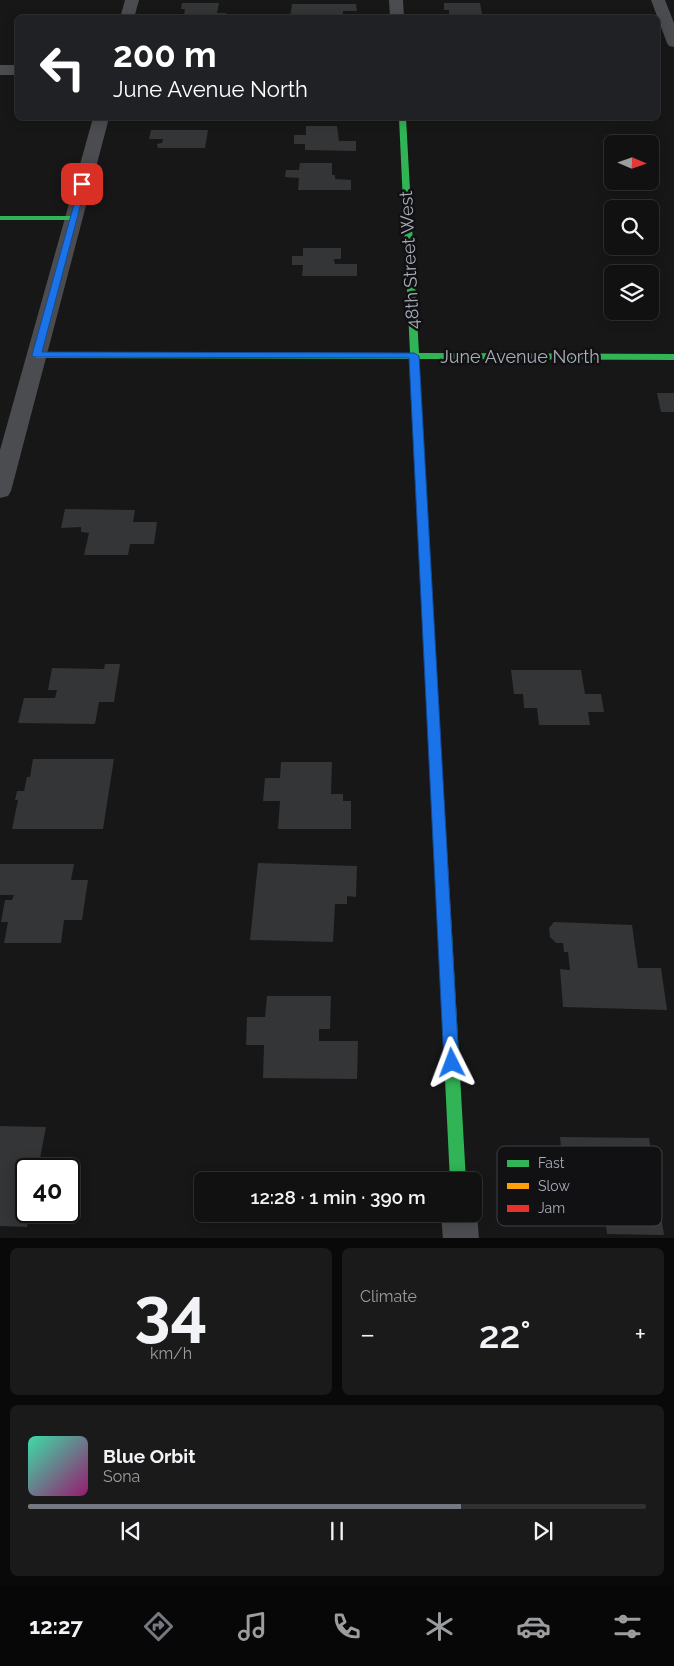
<!DOCTYPE html>
<html lang="en">
<head>
<meta charset="utf-8">
<style>
  body { margin:0; font-family:Raleway,sans-serif; background:#1a1a1a; color:#f1f3f6; height:100vh; display:flex; flex-direction:column; font-size:19px; white-space:nowrap }
  * { box-sizing:border-box; margin:0 }
  p { font-size:16px; color:#9c9d9f }
  .icon { flex:none; width:28px; height:28px; fill:none; stroke:currentColor; stroke-width:2; stroke-linecap:round; stroke-linejoin:round }
  .map { position:relative; height:1238px; overflow:hidden }
  .drawer { display:flex; flex-direction:column; gap:10px; padding:10px; background:#090909; flex:1 }
  .drawer>* { flex:none }
  .guide { position:absolute; left:15px; top:15px; width:645px; height:105px; border-radius:8px; box-shadow:0 2px 12px #0003,0 0 0 1px #303131; background:#202124; color:#fff; overflow:hidden }
  .needle { width:32px; rotate:92deg }
  .buttons { position:absolute; left:604px; top:135px; display:grid; gap:10px }
  .buttons a { display:grid; place-items:center; width:55px; height:55px; border-radius:8px; background:#111; box-shadow:0 2px 12px #0003,0 0 0 1px #303131; font-size:25px }
  .speed { position:absolute; left:15px; top:1158px; display:flex; gap:10px; font-size:25px; font-weight:700; text-align:center }
  .speed>* { display:grid; place-content:center; width:65px; height:65px; border-radius:50%; background:#111; box-shadow:0 2px 12px #0003,0 0 0 1px #303131; line-height:1 }
  .speed .limit { border:2px solid #111; border-radius:8px; background:#fff; color:#111 }
  .pin { position:absolute; display:grid; place-items:center; width:42px; height:42px; color:#fff; margin:-21px; border-radius:10px; box-shadow:0 2px 8px #0006 }
  .me { position:absolute; width:55px; margin:-28px; rotate:357deg; stroke-linejoin:round; filter:drop-shadow(0 0 4px #0008) }
  .turn { display:flex; align-items:center; gap:18px; height:105px; padding:0 15px; font-size:22px }
  .turn .icon { width:65px; height:65px; stroke-width:2.5 }
  .turn b { display:block; font-size:35px; line-height:42px }
  .big { font-size:38px; font-weight:600; line-height:1.1 }
  .drawer .tile { flex:1; display:flex; flex-direction:column; justify-content:center; gap:8px; min-width:0; padding:0 18px; border-radius:8px; background:#1a1a1a }
  .drawer .dial { align-items:center; gap:0 }
  .dial b { font-size:65px; line-height:1 }
  .song { display:flex; align-items:center; gap:15px }
  .cover { width:60px; height:60px; border-radius:8px; background:linear-gradient(135deg,hsl(160 70% 55%),hsl(320 70% 35%)) }
  .played { height:5px; border-radius:2px; background:linear-gradient(90deg,#757880 70%,#303131 70%) }
  .keys { display:flex; justify-content:space-around; direction:ltr }
  .heat { display:flex; justify-content:space-between; align-items:center; font-size:28px; direction:ltr }
  .drawer .tiles { flex:1; display:grid; gap:10px; grid-template-columns:1fr 1fr }
  .tile:last-child { grid-column:span 2 }
  .trip { position:absolute; left:194px; top:1172px; width:288px; height:50px; border-radius:8px; background:#111; box-shadow:0 2px 12px #0003,0 0 0 1px #303131; font-weight:600; line-height:50px; text-align:center }
  .dock { display:flex; height:80px; justify-content:space-around; align-items:center; background:#070707; color:#9c9d9f }
  .dock .icon { width:35px; height:35px }
  .dock .on { color:#757880 }
  .dock b { font-size:22px; color:#f1f3f6 }
  .map>svg:first-child { display:block }
</style>
</head>
<body>
<div class="map">
<svg width="674" height="1239" viewBox="0 0 674 1239">
  <rect width="100%" height="100%" fill="#171717"/>
  <path fill="#343537" d="M182,3H219L217,13H226V18H180L181,15H184L185,9H181Z
    M444,3H480L482,14H491L492,18H446V16H449V10H444Z
    M292,4H356L357,11H343V14H338V18H290Z
    M306,126H337L339,141H356V151L305,150V144H294V135H306Z
    M151,130H208L205,148H158L157,144L162,143L163,139H149Z
    M300,163H332V175H335V179L351,180V190H298L299,178L285,177L286,170H299Z
    M303,248H341V259H334L335,264H357V276H302L303,265H292V256H303Z
    M657,393H674V412H661Z
    M65,509L135,510L133,522H157L154,544H130L128,555H84L89,533L81,532V527L61,528Z
    M105,664H120L114,702H99L95,724L18,723L24,698H55L57,690H48L52,668L104,669Z
    M511,670H581L585,694H601L604,712H588L590,725H539L537,708H524L523,694H514Z
    M33,759H114L103,829H12L18,800H15L17,791H24L27,777H30Z
    M281,762H332L331,794H343V801H351V829H278L280,801H263L265,778H280Z
    M258,863L357,866L356,897L347,896V904H335L333,942L250,940Z
    M0,864H74L71,880H88L82,920H64L61,943H4L8,922H1L5,900H12L14,895H0Z
    M554,922L632,925L638,968H661L667,1010L563,1007L560,969L570,970L568,952H564L563,943H556L550,937L549,928Z
    M267,996H331L330,1029H319V1041H358L357,1079L263,1078L264,1045H246L247,1017H265Z
    M0,1126L46,1127L38,1169H26V1211H30L27,1227L0,1226Z
    M560,1137L649,1138L664,1235L607,1234L602,1192H586L584,1178H564Z"/>
  <g fill="none" stroke-linecap="round" stroke-linejoin="round">
    <path fill="#4b4c50" fill-rule="evenodd" d="M125,0H139L134,18H120Z
      M389,0H403L404,18H390Z
      M651,0H665L674,23V47L669,46L667,43Z
      M0,65H18V75H0Z
      M93,118H109L11,491L8,496L0,498V450Z
      M472,1204L477,1214L479,1239H443L441,1214H472Z"/>
    <path fill="#30b455" fill-rule="evenodd" d="M399,118H406L419,353L674,354V360L419,359L428,520L423,524L418,520L410,359L37,358L32,355L37,352L410,353Z
      M0,216H74L78,218L74,220H0Z
      M444,910L449,912L451,916L466,1181H450L437,916L439,912Z"/>
    <path fill="#ff9f0a" fill-rule="evenodd" d="M423,516L428,520L439,713L437,716H429L427,713L418,520Z"/>
    <path fill="#e5322d" fill-rule="evenodd" d="M433,708L437,710L439,713L451,916L449,920L444,922L439,920L437,916L427,713L429,710Z"/>
  </g>
  <path fill="#1a73e8" stroke="#114b97" d="M80,183L86,184L42,352L414,353L419,356L459,1063L457,1068L452,1070L446,1068L444,1063L409,358L34,357L32,355Z"/>
  <g text-anchor="middle" dominant-baseline="central" stroke-width="5" stroke-linejoin="round" paint-order="stroke">
    <g font-size="18" fill="#a8adb8" stroke="#111113">
      <text transform="translate(409 260) rotate(-93)">48th Street West</text>
      <text x="520" y="356">June Avenue North</text>
    </g>
  </g>
  <rect x="497" y="1146" width="165" height="80" rx="8" fill="#111113" stroke="#3e4045" stroke-width="1"/>
  <rect x="507" y="1160" width="22" height="7" fill="#30b455"/>
  <rect x="507" y="1183" width="22" height="6" fill="#ff9f0a"/>
  <rect x="507" y="1205" width="22" height="7" fill="#e5322d"/>
  <g font-size="14" fill="#a8adb8">
    <text x="538" y="1168">Fast</text>
    <text x="538" y="1191">Slow</text>
    <text x="538" y="1213">Jam</text>
  </g>
</svg>
<div class="buttons">
<a><svg class="needle" viewBox="-14 -14 28 28"><path d="M0-13l5 13h-10z" fill="#e53935"/><path d="M0 13l5-13h-10z" fill="#9c9d9f"/></svg></a>
<a><svg class="icon" aria-label="search" viewBox="0 0 24 24"><circle cx="10" cy="10" r="6"/><path d="M15 15l6 6"/></svg></a>
<a><svg class="icon" aria-label="layers" viewBox="0 0 24 24"><path d="M12 4l9 5-9 5-9-5zM3 14l9 5 9-5"/></svg></a>
</div>
<div class="speed"><div class="limit">40</div></div>
<div class="pin" style="left:82px;top:184px;background:#d93025"><svg class="icon" aria-label="arrive" viewBox="0 0 24 24"><path d="M6 21V4h12l-3 4 3 4H6"/></svg></div>
<svg class="me" style="left:452px;top:1063px" viewBox="-20 -20 40 40"><path d="M0-17L14 15 0 8-14 15z" fill="#1a73e8" stroke="#fff" stroke-width="4"/></svg>
<div class="trip">12:28 · 1 min · 390 m</div>
<div class="guide">
<div class="turn"><svg class="icon" aria-label="left" viewBox="0 0 24 24"><path d="M17 20v-9H6M10 6l-5 5 5 5"/></svg><div><b>200 m</b>June Avenue North</div></div>
</div>
</div>
<section class="drawer">
<div class="tiles">
<div class="tile dial"><b>34</b><p>km/h</p></div>
<div class="tile"><p>Climate</p>
<div class="heat"><a>−</a><b class="big">22°</b><a>+</a></div>
</div>
<div class="tile">
<div class="song"><i class="cover"></i><div><b>Blue Orbit</b><p>Sona</p></div></div>
<div class="played"></div>
<div class="keys"><svg class="icon" aria-label="previous" viewBox="0 0 24 24"><path d="M18 5L8 12l10 7zM5 5v14"/></svg><svg class="icon" aria-label="pause" viewBox="0 0 24 24"><path d="M8 5v14M16 5v14"/></svg><svg class="icon" aria-label="next" viewBox="0 0 24 24"><path d="M6 5l10 7-10 7zM19 5v14"/></svg></div>
</div>
</div>
</section>
<nav class="dock">
<b>12:27</b>
<svg class="icon on" aria-label="directions" viewBox="0 0 24 24"><path d="M12 3l9 9-9 9-9-9zM9 14v-3h6M13 9l2 2-2 2"/></svg>
<svg class="icon" aria-label="music" viewBox="0 0 24 24"><path d="M9 18V5l10-2v13"/><circle cx="6" cy="18" r="3"/><circle cx="16" cy="16" r="3"/></svg>
<svg class="icon" aria-label="phone" viewBox="0 0 24 24"><path d="M5 4h4l2 5-3 2q2 4 5 5l2-3 5 2v4C11 20 4 13 5 4z"/></svg>
<svg class="icon" aria-label="climate" viewBox="0 0 24 24"><path d="M12 3v18M4 7l16 10M4 17L20 7"/></svg>
<svg class="icon" aria-label="car" viewBox="0 0 24 24"><path d="M5 17H2v-5l4-1 3-4h7l3 4 3 1v5h-3M9 17h6M6 11h13"/><circle cx="7" cy="17" r="2"/><circle cx="17" cy="17" r="2"/></svg>
<svg class="icon" aria-label="filters" viewBox="0 0 24 24"><path d="M4 7h16M4 17h16"/><circle cx="9" cy="7" r="2"/><circle cx="15" cy="17" r="2"/></svg>
</nav>
</body>
</html>
